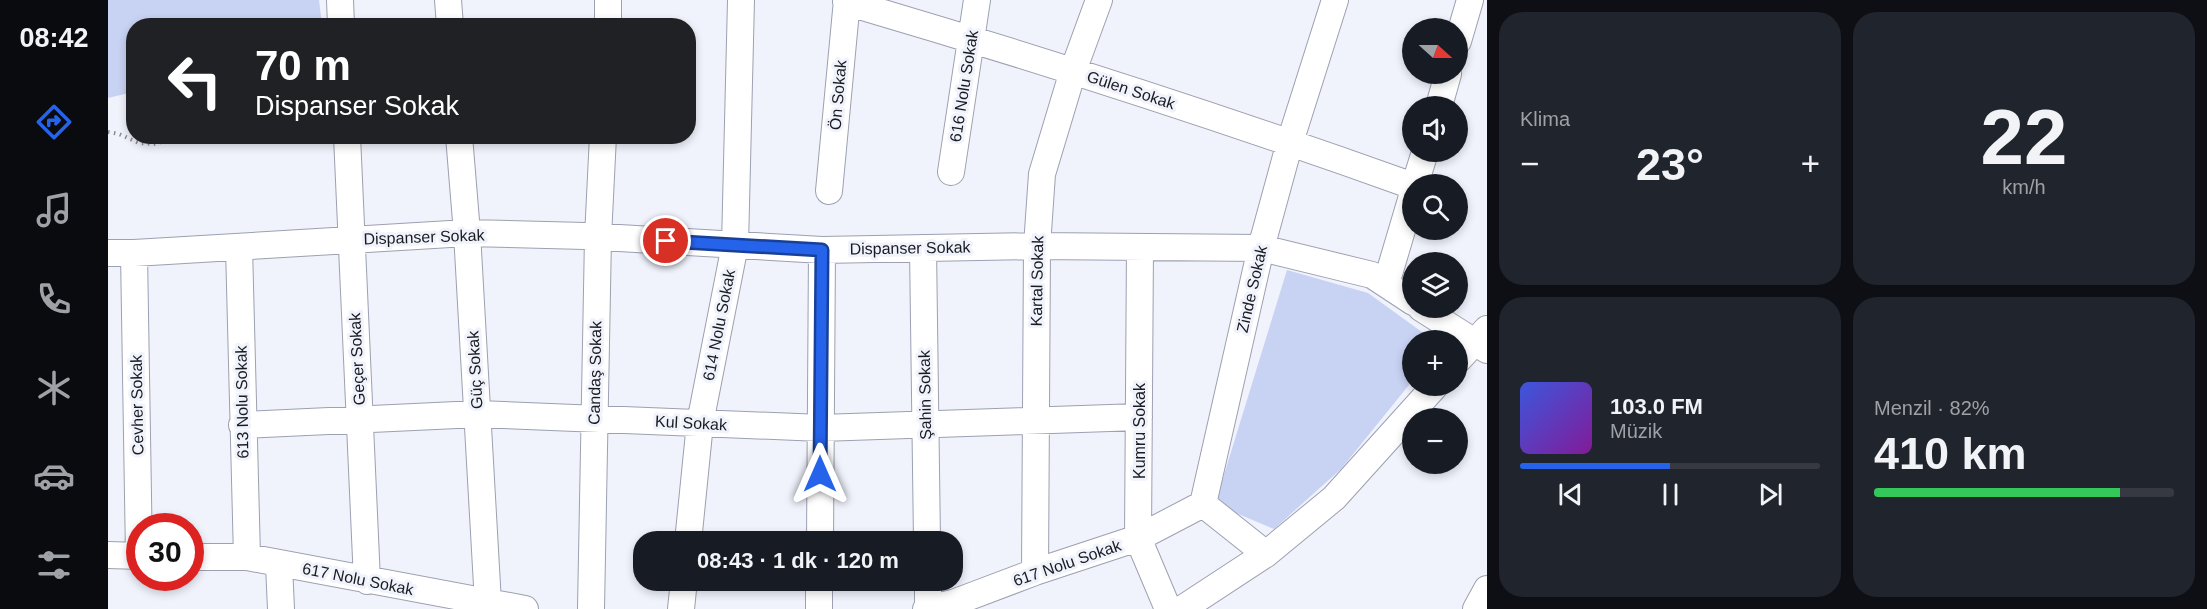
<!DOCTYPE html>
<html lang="tr">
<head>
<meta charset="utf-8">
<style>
  body { margin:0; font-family:Arial,sans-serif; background:#20242c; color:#f1f3f6; height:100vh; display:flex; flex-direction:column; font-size:22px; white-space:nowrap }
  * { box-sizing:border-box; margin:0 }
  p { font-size:20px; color:#9ea1a6 }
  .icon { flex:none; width:33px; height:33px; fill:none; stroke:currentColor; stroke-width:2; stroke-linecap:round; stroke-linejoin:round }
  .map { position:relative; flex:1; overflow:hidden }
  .sheet { display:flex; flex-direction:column; gap:12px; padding:12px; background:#0d0f14; width:720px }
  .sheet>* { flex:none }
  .hud { position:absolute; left:18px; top:18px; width:570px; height:126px; border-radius:24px; box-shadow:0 3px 9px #0003; background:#202124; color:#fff; overflow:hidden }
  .needle { width:39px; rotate:111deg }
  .fabs { position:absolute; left:1294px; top:18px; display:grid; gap:12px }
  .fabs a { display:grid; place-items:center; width:66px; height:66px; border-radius:50%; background:#171b24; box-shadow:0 3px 9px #0003; font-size:30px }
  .speed { position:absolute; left:18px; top:513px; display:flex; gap:12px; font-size:30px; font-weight:700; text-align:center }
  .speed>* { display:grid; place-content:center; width:78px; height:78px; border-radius:50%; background:#171b24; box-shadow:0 3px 9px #0003; line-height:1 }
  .speed .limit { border:9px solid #d22; background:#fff; color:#111 }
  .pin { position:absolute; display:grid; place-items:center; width:51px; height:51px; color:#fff; margin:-26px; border:3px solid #fff; border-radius:50%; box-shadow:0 2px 6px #0007 }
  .me { position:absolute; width:66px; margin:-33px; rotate:0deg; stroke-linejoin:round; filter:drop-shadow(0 0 4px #0008) }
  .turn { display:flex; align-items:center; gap:21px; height:126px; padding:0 30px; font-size:27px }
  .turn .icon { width:78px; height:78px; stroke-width:2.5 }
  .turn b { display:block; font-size:42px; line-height:51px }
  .big { font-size:45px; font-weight:700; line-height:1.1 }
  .sheet .tile { flex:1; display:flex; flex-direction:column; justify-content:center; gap:9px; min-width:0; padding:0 21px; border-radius:24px; background:#20242c }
  .sheet .dial { align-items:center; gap:0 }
  .dial b { font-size:78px; line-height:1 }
  .song { display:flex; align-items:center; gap:18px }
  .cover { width:72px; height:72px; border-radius:9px; background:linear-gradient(135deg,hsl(230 70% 55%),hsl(290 70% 35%)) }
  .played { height:6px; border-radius:3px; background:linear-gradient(90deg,#2563eb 50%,#363941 50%) }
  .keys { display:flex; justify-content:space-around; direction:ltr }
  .heat { display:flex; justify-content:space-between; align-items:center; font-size:33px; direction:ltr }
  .charge { height:9px; border-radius:4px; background:linear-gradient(90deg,#34c759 82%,#363941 0) }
  .sheet .tiles { flex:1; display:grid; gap:12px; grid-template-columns:repeat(2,1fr) }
  .trip { position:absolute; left:525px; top:531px; width:330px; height:60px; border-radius:24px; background:#171b24; box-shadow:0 3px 9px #0003; font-weight:700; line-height:60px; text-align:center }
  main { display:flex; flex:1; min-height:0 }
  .tabs { display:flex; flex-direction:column; width:108px; justify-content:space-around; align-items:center; background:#090b0e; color:#9ea1a6 }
  .tabs .icon { width:42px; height:42px }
  .tabs .current { color:#2563eb }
  .tabs b { font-size:27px; color:#f1f3f6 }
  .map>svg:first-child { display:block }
</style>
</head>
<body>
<main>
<nav class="tabs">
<b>08:42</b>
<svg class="icon current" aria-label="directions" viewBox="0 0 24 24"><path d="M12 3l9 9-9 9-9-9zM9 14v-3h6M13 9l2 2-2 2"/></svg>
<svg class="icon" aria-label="music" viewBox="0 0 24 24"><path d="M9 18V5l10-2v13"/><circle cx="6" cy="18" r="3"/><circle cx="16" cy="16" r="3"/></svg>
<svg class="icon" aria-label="phone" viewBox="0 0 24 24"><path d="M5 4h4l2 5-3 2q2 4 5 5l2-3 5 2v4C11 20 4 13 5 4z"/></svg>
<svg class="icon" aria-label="climate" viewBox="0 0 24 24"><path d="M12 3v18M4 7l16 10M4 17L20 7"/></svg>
<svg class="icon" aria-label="car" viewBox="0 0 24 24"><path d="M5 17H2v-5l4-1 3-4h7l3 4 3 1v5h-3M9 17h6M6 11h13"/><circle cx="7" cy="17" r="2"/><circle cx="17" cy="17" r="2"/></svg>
<svg class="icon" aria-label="filters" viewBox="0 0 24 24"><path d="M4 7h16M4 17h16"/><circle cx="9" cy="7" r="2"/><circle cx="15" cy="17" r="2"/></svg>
</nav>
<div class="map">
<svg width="1379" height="609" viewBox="0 0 1379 609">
  <rect width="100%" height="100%" fill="#f0f3fc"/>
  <path fill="#c8d2f3" d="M0,0H211L214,25L26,26L25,92L0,98Z
    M1179,270L1260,293L1325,340H1305V380L1233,469L1166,529L1107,504Z"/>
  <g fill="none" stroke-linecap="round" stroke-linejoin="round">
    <g stroke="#9ca0b0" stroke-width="28">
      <path id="minor" d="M232,0L233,26
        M340,0L342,26
        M738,2C929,58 1118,119 1305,186
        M500,26V0
        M1350,41L1362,0
        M1331,106L1340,74
        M239,136L259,581
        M351,136L359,233L380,603
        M843,172L869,0
        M1307,184L1317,152
        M721,191L739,0
        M131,247L139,557
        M1032,247L1030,538L1060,609
        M815,248L819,542
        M0,253H26L359,233L477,236L714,250L929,246L1153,248L1264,275L1305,302
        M26,253L31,556
        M1278,284L1305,193
        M1313,308L1379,350
        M1350,360L1379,329
        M134,425L370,414L713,428L1031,417
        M580,542L592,423L627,245L633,0
        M712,542L714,250
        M1158,554L1095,504L1153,248L1182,142L1227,0
        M0,555L32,556
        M82,557H139L417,609
        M171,565L173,609
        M927,572L929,246L934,174L965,71L991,0
        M820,580V609
        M483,609L490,237L495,136
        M573,609L576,580
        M711,609V580
        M818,609L845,603L927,572L1030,538L1095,504
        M1074,609L1158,554L1226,498L1327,386
        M1368,609L1379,589"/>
    </g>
    <path stroke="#8a8c93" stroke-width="4" stroke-dasharray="1.5 4.5" stroke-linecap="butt" d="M0,132L11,134L31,143L50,144L61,136"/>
    <use href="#minor" stroke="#fff" stroke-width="26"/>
  </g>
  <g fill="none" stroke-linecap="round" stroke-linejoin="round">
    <g stroke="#184099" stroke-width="15">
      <path id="route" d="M558,241L714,250L712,474"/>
    </g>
    <use href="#route" stroke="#2563eb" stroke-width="10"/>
  </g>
  <g text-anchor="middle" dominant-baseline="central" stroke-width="6" stroke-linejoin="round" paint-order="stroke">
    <g font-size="16" fill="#191b20" stroke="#f0f3fc">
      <text transform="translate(856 86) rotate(-81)">616 Nolu Sokak</text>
      <text transform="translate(1023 90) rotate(18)">Gülen Sokak</text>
      <text transform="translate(730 95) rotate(-85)">Ön Sokak</text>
      <text transform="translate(316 237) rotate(-2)">Dispanser Sokak</text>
      <text transform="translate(802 248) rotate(-1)">Dispanser Sokak</text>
      <text transform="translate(929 281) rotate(-89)">Kartal Sokak</text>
      <text transform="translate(1144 289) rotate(-77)">Zinde Sokak</text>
      <text transform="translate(611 325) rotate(-79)">614 Nolu Sokak</text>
      <text transform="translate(249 359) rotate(-93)">Geçer Sokak</text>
      <text transform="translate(367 370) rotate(-93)">Güç Sokak</text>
      <text transform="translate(487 373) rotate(-89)">Candaş Sokak</text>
      <text transform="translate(817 395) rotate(-91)">Şahin Sokak</text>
      <text transform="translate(134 402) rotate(-91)">613 Nolu Sokak</text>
      <text transform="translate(29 405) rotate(-91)">Cevher Sokak</text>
      <text transform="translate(583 423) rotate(3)">Kul Sokak</text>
      <text transform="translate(1031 431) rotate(-90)">Kumru Sokak</text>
      <text transform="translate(959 563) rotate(-19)">617 Nolu Sokak</text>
      <text transform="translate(250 579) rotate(11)">617 Nolu Sokak</text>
    </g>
  </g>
</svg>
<div class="fabs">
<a><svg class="needle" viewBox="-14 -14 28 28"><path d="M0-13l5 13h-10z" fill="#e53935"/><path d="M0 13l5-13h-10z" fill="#9ea1a6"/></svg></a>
<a><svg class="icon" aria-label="sound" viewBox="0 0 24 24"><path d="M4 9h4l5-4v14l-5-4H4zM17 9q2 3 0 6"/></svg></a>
<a><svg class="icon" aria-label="search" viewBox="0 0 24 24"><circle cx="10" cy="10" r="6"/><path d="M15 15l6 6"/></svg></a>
<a><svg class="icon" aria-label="layers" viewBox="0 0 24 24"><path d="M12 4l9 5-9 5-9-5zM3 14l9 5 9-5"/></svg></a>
<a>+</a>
<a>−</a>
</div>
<div class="speed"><div class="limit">30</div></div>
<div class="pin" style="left:558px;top:241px;background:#d93025"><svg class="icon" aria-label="arrive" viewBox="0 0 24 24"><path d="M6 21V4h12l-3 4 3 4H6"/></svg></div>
<svg class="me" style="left:712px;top:474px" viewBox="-20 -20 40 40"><path d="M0-17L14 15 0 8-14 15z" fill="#2563eb" stroke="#fff" stroke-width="4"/></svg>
<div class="trip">08:43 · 1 dk · 120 m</div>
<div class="hud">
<div class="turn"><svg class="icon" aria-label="left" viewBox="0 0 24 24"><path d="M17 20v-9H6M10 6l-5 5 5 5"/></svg><div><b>70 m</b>Dispanser Sokak</div></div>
</div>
</div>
<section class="sheet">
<div class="tiles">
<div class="tile"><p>Klima</p>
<div class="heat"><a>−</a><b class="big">23°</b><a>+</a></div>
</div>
<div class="tile dial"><b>22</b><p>km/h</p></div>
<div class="tile">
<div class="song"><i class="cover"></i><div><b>103.0 FM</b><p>Müzik</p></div></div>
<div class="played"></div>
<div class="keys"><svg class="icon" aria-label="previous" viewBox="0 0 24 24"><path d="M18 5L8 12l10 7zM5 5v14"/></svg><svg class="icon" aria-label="pause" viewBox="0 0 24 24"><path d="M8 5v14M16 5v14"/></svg><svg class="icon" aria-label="next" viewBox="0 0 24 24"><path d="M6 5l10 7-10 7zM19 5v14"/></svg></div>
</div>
<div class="tile"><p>Menzil · 82%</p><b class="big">410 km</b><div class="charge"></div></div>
</div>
</section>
</main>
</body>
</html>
